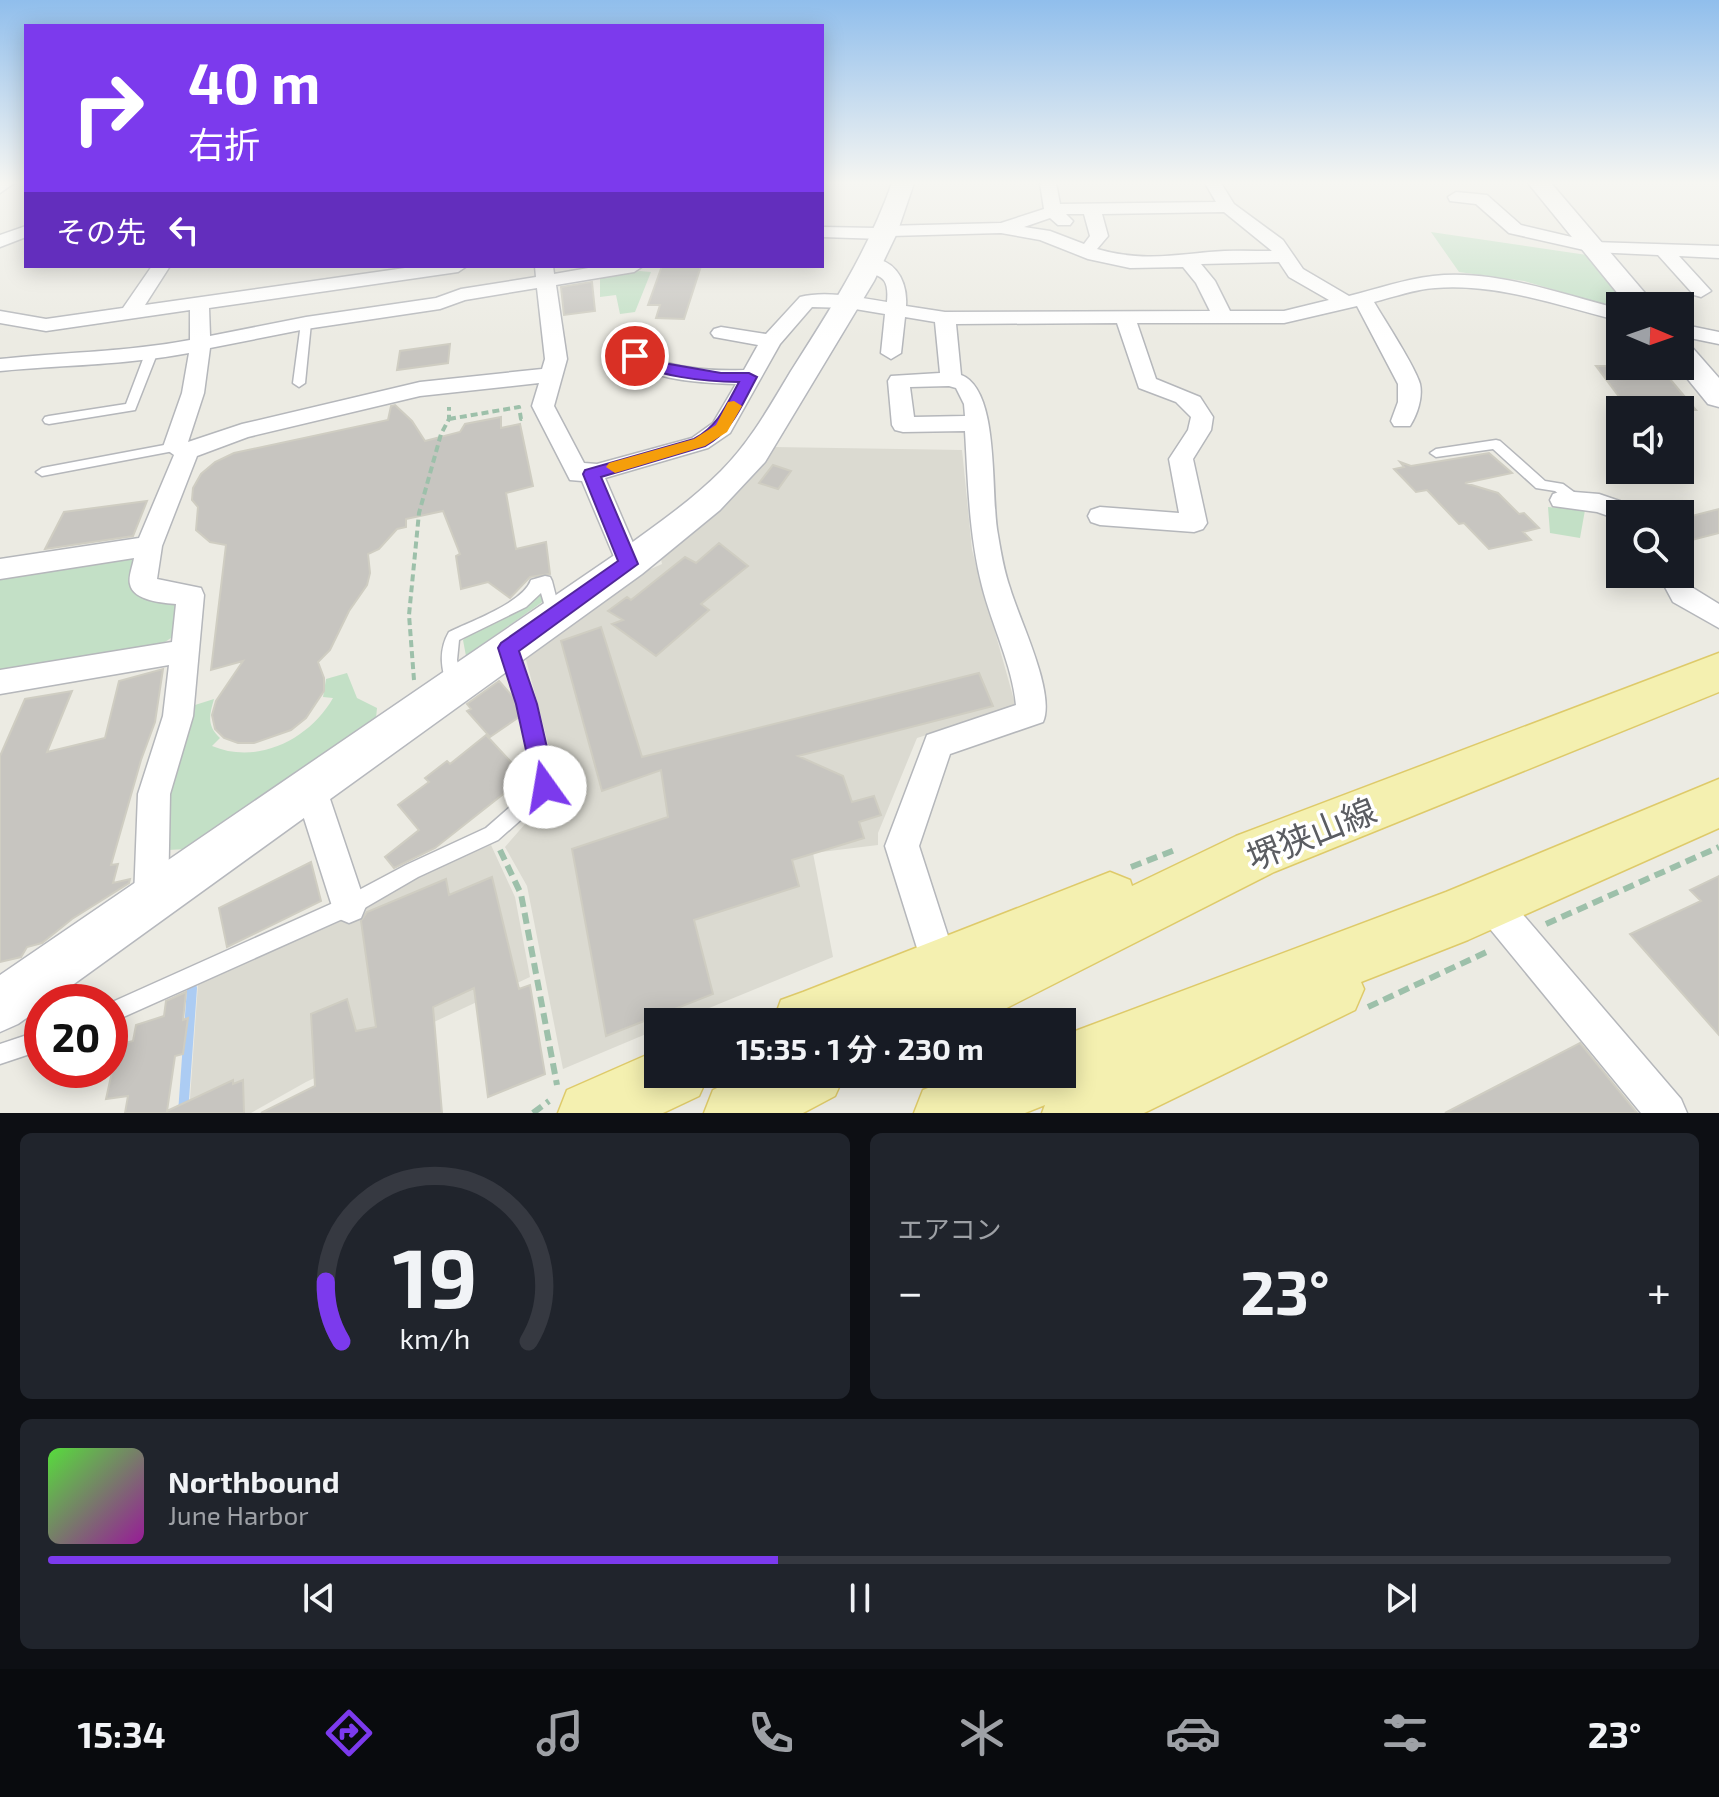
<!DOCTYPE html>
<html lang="ja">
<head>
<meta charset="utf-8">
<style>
  body { margin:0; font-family:"Exo 2","Noto Sans JP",sans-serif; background:#20242c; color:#f1f3f6; height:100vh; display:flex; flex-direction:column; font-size:30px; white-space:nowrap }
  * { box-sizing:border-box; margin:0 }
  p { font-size:26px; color:#9ea1a6 }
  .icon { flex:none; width:44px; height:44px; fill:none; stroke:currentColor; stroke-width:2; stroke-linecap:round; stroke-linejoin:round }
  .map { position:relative; height:1113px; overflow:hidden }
  .panel { display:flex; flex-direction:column; gap:20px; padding:20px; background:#0d0f14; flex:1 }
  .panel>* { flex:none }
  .banner { position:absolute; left:24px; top:24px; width:800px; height:244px; border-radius:0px; box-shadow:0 4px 20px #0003; background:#7c3aed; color:#fff; overflow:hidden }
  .needle { width:52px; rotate:92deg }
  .fabs { position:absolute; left:1606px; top:292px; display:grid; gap:16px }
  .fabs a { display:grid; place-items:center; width:88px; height:88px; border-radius:0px; background:#171b24; box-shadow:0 4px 20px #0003; font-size:40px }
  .speed { position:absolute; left:24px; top:984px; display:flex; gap:16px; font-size:40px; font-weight:700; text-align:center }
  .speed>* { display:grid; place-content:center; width:104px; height:104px; border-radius:50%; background:#171b24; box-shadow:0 4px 20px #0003; line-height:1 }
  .speed .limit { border:12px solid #d22; background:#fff; color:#111 }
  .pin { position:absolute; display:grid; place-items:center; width:68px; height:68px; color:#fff; margin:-34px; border:4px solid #fff; border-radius:50%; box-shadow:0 2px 8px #0007 }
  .me { position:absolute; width:88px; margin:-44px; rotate:347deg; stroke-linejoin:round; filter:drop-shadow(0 0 6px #0008) }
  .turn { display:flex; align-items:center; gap:28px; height:168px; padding:0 32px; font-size:36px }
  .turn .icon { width:104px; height:104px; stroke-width:2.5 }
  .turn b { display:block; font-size:56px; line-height:68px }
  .then { display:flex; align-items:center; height:76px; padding:0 32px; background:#0003; gap:16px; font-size:30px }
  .big { font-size:60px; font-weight:700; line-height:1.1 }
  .panel .card { flex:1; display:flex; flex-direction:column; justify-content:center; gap:12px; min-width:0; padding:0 28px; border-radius:12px; background:#20242c }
  .panel .dial { align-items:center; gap:0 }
  .dial svg { height:208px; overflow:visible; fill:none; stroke:#363941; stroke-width:7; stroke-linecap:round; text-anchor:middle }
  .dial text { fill:#f1f3f6; stroke:none }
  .song { display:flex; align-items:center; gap:24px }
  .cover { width:96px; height:96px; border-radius:12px; background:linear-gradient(135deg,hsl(110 70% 55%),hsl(300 70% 35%)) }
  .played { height:8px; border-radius:4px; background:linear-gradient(90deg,#7c3aed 45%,#363941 45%) }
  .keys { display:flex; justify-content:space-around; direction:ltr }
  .heat { display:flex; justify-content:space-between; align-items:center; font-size:44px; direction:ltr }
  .panel .tiles { flex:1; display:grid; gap:20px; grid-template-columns:1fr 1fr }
  .card:last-child { grid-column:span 2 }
  .trip { position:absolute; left:644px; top:1008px; width:432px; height:80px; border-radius:0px; background:#171b24; box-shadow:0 4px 20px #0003; font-weight:700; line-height:80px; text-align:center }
  .dock { display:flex; height:128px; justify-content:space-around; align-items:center; background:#090b0e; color:#9ea1a6 }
  .dock .icon { width:56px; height:56px }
  .dock .active { color:#7c3aed }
  .dock b { font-size:36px; color:#f1f3f6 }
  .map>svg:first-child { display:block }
</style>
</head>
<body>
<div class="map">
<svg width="1719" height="1113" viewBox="0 0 1719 1113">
  <rect width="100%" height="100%" fill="#ecebe3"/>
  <path fill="#dbdad1" d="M774,447L962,450L972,550L1016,707L917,738L878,833V845L813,853L833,957L675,1022H658V1029L563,1069L527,886L505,847L559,785L525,656L635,576L662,564L661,559L759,470Z
    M491,845L515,897L530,977L306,1082L251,1113H189L198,984L337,920L413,878Z"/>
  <path fill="#c3e0c6" d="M1431,232L1587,255L1631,306H1620V309L1524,281L1459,272Z
    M640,271L651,272L635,312L620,314L616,295L600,297V277Z
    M1548,507L1585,510L1580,538L1550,533Z
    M130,557L176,602L174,636L162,644L0,670V577Z
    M541,590L545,600L466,656L463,640C485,619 525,617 541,590Z
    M347,673L357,698L377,708L376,718L187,849L168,850V783L195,705L214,699C209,716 207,726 220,738L212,746C257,765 309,740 333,698L323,697L326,679Z"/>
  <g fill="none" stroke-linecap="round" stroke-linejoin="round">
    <path stroke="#acccf3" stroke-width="10" d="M183,1113L192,988"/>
  </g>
  <path fill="#c7c5c0" stroke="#cfcdc2" stroke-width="2" d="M662,266H701L684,319L656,318L660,305H648Z
    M592,282L595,311L564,315L561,287Z
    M450,344L448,363L397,370L400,351Z
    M1596,366H1659L1696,410H1629Z
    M395,405L412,421L425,441L460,432L465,424L501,417V428L520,424L533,486L506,493L516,549L546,542L550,574L530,577L510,598L488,582L461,589L456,556L460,554L443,511L406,519V527L397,529L379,549L368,554L370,573L367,585L349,611L330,650L318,662L324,678V691L306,718L291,730L254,743H238L224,738L215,729L212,715L216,701L243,661L211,670L226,545L210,542L196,530L198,507L192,500L193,488L201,474L215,462L234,453L388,420L391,406Z
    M1489,453L1512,473L1465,483L1498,493L1519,514L1524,513L1539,528L1523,532L1531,540L1489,549L1464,523L1459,524L1427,490L1416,492L1394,469L1404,467L1400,462L1411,466Z
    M773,465L791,471L778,489L759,483Z
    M147,501L133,536L45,549L64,512Z
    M1719,509V533L1680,543V519Z
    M719,543L748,566L701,604L709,610L656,656L612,624L623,620L608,611L627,597L631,600L685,557L696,563Z
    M601,627L642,757L979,673L993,706L798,756L843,776L852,802L874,796L881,815L859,822L864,838L792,860L799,886L694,920L713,994L606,1036L572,849L668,817L661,770L602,791L561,641Z
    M163,669L155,722L141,760L111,865L118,864L113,883L130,879L129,883L72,919L42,943L27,947L21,957L0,962V756L25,699L72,691L47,752L105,738L119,681Z
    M499,681L514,698L519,717L490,737L467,711L471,709L467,704Z
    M486,735L525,777L435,848L394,868L385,857L419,830L398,805L429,782L425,778L447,761L450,764Z
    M311,862L321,901L227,947L219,908Z
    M1719,876V1035L1630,934L1701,901L1690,890Z
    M492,877L519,989L530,985L545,1074L488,1097L474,988L433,1007L442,1113H261L315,1086L311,1014L347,999L356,1031L376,1027L361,921L367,912L446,879L449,895Z
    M186,992L183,1020L188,1018L183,1054L175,1056L167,1111L233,1080V1084L243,1080L244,1113H125L128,1096L106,1099L115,1058L122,1056L125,1043L133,1041L136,1025L164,1016L166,1001Z
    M1580,1043L1637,1113H1445Z"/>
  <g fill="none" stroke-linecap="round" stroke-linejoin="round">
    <g stroke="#b5b7bb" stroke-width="3">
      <path id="lane" d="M306,320L311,323L305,383L299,387L293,383L301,323Z
        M151,351L157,354L135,410L49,424L45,423L43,420L45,417L49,416L126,404L145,354Z
        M1496,440L1500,441L1545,481L1563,484L1582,498L1584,501L1582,504H1572L1555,491L1536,488L1493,449L1436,457L1430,453L1436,449Z
        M175,443L179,444L181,447L179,450L42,476L36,472L42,468Z
        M545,576L550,577L552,581L561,616L559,620H549L541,593L526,607L459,640L457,660L463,685L461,690L455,692L449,690C441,670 438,651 449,632C471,621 523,603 531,580Z
        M508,643L513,645L516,649L535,704L554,787L551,793L498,840L418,877L356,913L110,1023V1003L342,899L406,865L486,828L536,784L519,704L500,649L503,645Z
        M42,1030V1050L0,1064V1044Z"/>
    </g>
    <g stroke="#b5b7bb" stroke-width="3">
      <path id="street" d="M0,183H14L0,193Z
        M1040,183H1056L1060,204L1216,202L1205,183H1221L1234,204L1283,240L1303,269L1349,296C1377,289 1405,279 1433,276C1495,269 1560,294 1620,309V321C1560,306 1498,283 1435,288C1415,289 1394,297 1374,302C1385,321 1415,366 1420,384C1423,398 1417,415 1410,426H1394L1391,421L1398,402V384L1357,306L1284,323H1137L1156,379L1200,397L1213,417L1211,430L1193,459L1207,523L1203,529L1194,532L1100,525L1091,522L1088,516L1091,510L1100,507L1179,513L1169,459L1188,430L1191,417L1176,402L1139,388L1117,323L956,324L961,375C1001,390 990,497 998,535C1001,553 1004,571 1010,588C1019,619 1056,693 1043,722L950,754L919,846L958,967L953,980L940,985L927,980L885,846L927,735L1016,705C1012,664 992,626 982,586C969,535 968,482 965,431L903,432L895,430L892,425L888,381L891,376L940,373L935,322L905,317L901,353L891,359L881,353L885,314L849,308L812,307L780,344L730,433L708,448L605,478L642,564L638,571L629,574L620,571L582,481L570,480L532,406L539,383L420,396L248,437L197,456L162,546L157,579L201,588L204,595L193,716L170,794L168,898L163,910L151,915L139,910L134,898L138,794L163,716L169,665L0,694V670L172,642L176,604C164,603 133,601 130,584C128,577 133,565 134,558L0,579V559L139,538L174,455L163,447L182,393L189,353C126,365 63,365 0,371V359C64,352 127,352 190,340V310L46,331L0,323V311L46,319L123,308L152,266H170L145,305L419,266H467L458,272L209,308L210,336L306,317L436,298L461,289L536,277L535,266H553L554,274L600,266H643L634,272L556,285L567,359L554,406L584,463L597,464L692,438L713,423L736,384C706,383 645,381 625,356L628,352C640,348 647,355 658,360C685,370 715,371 744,370L758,345L714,337L711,333L714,329L721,327L766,334L800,297C827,290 860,298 887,302C890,269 875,281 859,264L861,260C892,253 908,279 906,306L945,312L1210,311L1196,283L1183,267L1130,268L1088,259L1040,240L1001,233L890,236L883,239L822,237V227L877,228L884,226L1001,223L1044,209ZM1224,212L1272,251C1251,251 1230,250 1209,252C1167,256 1140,261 1097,249L1108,236L1102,214ZM1066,214H1084L1090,236L1084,244L1050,231L1024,227L1050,218L1058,225H1070L1073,221ZM1279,262L1289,277L1329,300L1284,311H1230L1215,281L1201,264ZM537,288L545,359L542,369L420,382L242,424L188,442L204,393L210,348L306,329L440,309L465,300ZM949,386L956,388L964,404L965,416L914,417L910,387Z
        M1456,192L1487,195L1521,225L1593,242L1719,246V258L1679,256L1711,291L1701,297L1694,295L1658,255L1593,252L1509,233L1476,204L1450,201L1448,197Z
        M26,226V237L0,247V235Z
        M1680,324L1719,332V344L1680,336Z
        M1562,491L1599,494L1640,508L1643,514H1620V520L1597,512L1553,506L1550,500L1553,494Z
        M1680,567L1693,588L1719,604V628L1673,602L1658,574H1680Z
        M310,773L321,777L326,787L366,906L361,918L349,923L337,918L332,906L294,787L299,777Z
        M1489,884L1501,889L1681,1099L1687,1113H1641L1477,913L1472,901L1477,889Z"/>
    </g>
    <g stroke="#b6b8bd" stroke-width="3">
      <path id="secondary" d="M892,183H914L897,233L874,281L765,462L720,510L642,574L49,1002H42V1007L18,1024L0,1032V975L616,554C652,528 690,502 721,471C750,442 770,406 791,371C830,310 868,251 892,183Z
        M1528,183H1551L1656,306H1628Z
        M1680,342L1690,345L1719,378V407L1708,404L1677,366H1680Z"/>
    </g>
    <g stroke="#deca6a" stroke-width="3">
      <path id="primary" d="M1719,653V692L1274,872L979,1022H885L886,1019L878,1022H773L781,1000L803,992L1110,872L1130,880L1132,886L1236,836Z
        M1719,779V828L1468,940L1361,982L1364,989L1355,1010L1144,1113H1042L1045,1105L1025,1113H914L923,1090L963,1074H1062V1036L1446,892Z
        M658,1050V1074H709L699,1096L663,1113H558L567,1090Z
        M746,1074H845L835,1096L803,1113H704L713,1090Z"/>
    </g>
    <path stroke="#9dc0aa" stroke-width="4" stroke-dasharray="7 4" stroke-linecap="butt" d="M449,419L519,407L521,419L524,418
      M414,680L409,615L419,513L441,434L449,419V407"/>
    <path stroke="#9dc0aa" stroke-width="6" stroke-dasharray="11 6" stroke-linecap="butt" d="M500,850L521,894L557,1085
      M1131,867L1175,850
      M1546,924L1719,847
      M1368,1007L1491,950
      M533,1113L549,1101"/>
    <use href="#lane" fill="#fff" fill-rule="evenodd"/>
    <use href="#street" fill="#fff" fill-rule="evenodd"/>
    <use href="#secondary" fill="#fff" fill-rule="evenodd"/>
    <use href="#primary" fill="#f4f0b0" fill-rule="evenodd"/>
  </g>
  <linearGradient id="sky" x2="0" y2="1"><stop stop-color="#90beec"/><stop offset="0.54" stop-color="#f6f6f2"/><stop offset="1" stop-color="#f6f6f2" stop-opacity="0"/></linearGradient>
  <rect width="1719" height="338" fill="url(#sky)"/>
  <path fill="#7c3aed" stroke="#51269a" stroke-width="2" d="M635,352L652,361L721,373H749L757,377C742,404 733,431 705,446L601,477L638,564L519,651L537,704L556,787L553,794L545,797L537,794L534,787L516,704L498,648L501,643L618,561L583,474L585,470L694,439C718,426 726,406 739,382C711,382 647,377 628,356Z"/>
  <path fill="#f59e0b" d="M734,401L742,406L727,432L705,446L615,473L606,467L609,463L694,439L716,425L728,402Z"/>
  <g text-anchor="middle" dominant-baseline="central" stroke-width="7" stroke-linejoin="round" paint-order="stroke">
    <g font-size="34" fill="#5b5d62" stroke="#fff">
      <text transform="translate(1311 833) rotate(-22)">堺狭山線</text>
    </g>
  </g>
</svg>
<div class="fabs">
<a><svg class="needle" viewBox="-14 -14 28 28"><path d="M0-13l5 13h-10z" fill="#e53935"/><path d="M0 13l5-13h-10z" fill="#9ea1a6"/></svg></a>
<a><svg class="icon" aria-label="sound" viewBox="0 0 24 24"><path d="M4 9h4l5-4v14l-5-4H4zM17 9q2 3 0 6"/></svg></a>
<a><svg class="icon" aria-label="search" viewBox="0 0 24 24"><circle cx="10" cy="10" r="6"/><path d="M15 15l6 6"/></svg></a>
</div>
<div class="speed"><div class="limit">20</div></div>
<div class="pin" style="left:635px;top:356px;background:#d93025"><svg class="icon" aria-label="arrive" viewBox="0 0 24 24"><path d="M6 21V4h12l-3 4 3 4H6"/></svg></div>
<svg class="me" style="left:545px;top:787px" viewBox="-20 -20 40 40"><circle r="19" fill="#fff"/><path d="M0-13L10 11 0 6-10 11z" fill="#7c3aed"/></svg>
<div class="trip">15:35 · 1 分 · 230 m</div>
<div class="banner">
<div class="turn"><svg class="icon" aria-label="right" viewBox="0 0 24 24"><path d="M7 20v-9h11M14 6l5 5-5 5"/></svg><div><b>40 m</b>右折</div></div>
<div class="then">その先<svg class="icon" aria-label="left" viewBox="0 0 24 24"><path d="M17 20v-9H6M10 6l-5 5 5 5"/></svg></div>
</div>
</div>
<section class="panel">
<div class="tiles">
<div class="card dial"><svg viewBox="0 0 100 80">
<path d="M14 69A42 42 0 1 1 86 69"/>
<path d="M14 69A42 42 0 0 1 8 46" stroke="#7c3aed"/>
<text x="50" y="56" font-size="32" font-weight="700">19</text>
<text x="50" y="72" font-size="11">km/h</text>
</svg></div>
<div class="card"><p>エアコン</p>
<div class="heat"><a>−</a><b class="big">23°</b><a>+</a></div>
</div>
<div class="card">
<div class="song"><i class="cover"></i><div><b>Northbound</b><p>June Harbor</p></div></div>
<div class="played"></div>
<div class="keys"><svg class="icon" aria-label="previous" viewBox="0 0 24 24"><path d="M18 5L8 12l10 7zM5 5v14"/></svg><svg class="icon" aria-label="pause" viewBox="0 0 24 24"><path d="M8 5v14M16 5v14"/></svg><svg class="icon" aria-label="next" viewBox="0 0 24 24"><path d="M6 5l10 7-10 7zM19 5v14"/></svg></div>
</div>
</div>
</section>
<nav class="dock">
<b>15:34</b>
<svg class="icon active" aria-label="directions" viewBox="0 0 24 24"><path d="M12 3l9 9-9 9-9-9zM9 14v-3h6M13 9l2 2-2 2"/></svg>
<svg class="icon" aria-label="music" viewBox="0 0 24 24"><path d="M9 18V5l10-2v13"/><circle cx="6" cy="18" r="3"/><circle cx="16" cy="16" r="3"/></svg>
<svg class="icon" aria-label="phone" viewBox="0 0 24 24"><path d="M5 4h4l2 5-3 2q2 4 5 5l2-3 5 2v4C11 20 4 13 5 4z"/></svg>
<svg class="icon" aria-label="climate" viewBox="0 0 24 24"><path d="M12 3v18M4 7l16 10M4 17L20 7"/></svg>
<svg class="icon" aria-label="car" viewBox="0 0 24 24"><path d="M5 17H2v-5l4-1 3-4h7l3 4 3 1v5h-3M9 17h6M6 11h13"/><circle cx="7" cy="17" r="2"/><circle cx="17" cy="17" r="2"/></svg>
<svg class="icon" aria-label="filters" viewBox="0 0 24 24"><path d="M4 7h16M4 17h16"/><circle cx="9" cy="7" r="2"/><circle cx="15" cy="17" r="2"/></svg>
<b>23°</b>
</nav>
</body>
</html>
